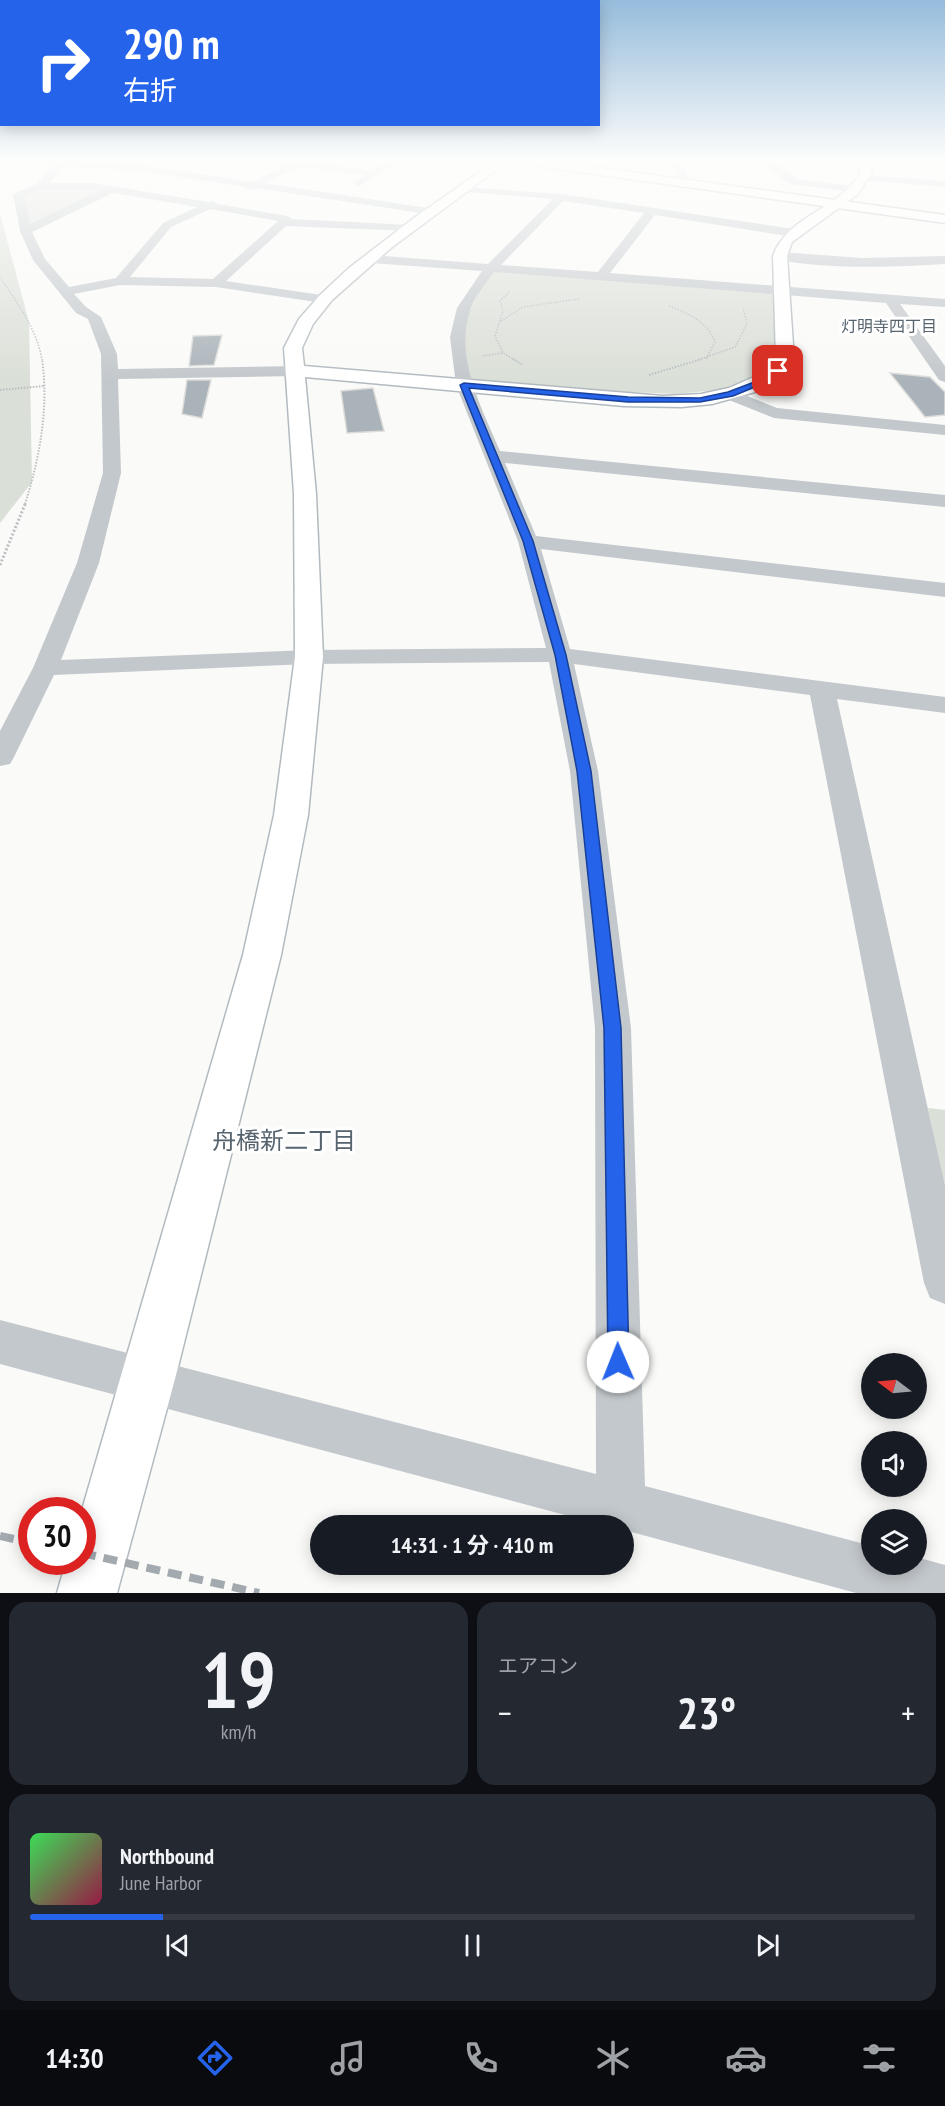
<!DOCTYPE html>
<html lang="ja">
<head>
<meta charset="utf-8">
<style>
  body { margin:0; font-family:"PT Sans Narrow","Noto Sans JP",sans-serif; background:#242831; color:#f1f3f6; height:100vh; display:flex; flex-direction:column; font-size:22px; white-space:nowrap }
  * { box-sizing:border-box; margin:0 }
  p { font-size:20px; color:#9ea1a6 }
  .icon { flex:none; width:33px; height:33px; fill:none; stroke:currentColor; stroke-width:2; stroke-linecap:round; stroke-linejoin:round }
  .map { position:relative; height:1593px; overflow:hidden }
  .sheet { display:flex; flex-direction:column; gap:9px; padding:9px; background:#0d0f14; flex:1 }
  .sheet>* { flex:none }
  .top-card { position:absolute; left:0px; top:0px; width:600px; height:126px; box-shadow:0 3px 15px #0003; background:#2563eb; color:#fff; overflow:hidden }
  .needle { width:39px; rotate:286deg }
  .fabs { position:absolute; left:861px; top:1353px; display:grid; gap:12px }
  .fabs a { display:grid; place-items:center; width:66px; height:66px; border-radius:50%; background:#171b24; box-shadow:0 3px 15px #0003; font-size:30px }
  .speed { position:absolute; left:18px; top:1497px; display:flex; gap:12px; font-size:30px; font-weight:700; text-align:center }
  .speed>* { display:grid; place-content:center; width:78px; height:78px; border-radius:50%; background:#171b24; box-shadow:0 3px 15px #0003; line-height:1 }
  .speed .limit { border:9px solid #d22; background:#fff; color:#111 }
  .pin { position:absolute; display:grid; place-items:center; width:51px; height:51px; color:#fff; margin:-26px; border-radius:12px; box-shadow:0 3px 9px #0006 }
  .me { position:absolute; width:66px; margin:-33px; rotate:359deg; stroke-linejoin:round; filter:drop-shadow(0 0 4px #0008) }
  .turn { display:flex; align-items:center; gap:21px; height:126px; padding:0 24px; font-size:27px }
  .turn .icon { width:78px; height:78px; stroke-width:2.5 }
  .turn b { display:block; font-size:42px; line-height:51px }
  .big { font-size:45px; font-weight:700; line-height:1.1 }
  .sheet .tile { flex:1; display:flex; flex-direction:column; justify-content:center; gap:9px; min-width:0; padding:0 21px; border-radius:18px; background:#242831 }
  .sheet .dial { align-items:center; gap:0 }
  .dial b { font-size:78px; line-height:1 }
  .song { display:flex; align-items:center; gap:18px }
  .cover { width:72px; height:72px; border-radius:9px; background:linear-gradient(135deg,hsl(130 70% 55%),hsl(340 70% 35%)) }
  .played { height:6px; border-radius:3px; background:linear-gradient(90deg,#2563eb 15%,#363941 15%) }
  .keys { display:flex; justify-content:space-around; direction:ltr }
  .heat { display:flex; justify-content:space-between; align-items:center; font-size:33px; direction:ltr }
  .sheet .tiles { flex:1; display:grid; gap:9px; grid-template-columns:1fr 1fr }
  .tile:last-child { grid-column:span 2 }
  .trip { position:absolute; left:310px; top:1515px; width:324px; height:60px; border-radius:30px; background:#171b24; box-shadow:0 3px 15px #0003; font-weight:700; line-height:60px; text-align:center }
  .menu { display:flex; height:96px; justify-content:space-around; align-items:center; background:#090b0e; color:#9ea1a6 }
  .menu .icon { width:42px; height:42px }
  .menu .active { color:#2563eb }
  .menu b { font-size:27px; color:#f1f3f6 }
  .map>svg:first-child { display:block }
</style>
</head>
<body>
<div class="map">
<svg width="945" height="1593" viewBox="0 0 945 1593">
  <rect width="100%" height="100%" fill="#fafaf8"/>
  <path fill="#dadfd7" d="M41,186L112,189L25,229L22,194Z
    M0,214L29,322L32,482L0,523Z
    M491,268L775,291L785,360L727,389L676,394L464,385L457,337Z
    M928,1108L945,1110V1194Z"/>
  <path fill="#aab3b9" stroke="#dcdcda" stroke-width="1.5" d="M222,335L214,365L189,366L193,336Z
    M890,373L930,377L945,392V415L925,417Z
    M187,380H211L202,418L182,414Z
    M373,388L384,431L347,433L341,391Z"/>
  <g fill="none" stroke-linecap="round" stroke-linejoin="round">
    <g stroke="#b3babf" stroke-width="3">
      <path id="secondary" d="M498,159H511L391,248L332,300L313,324L302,348L304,366L663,396L701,394L729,388L763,373L776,360L773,256C788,214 841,210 861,171L852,159H863L873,171L858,194L792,242L787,256L794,360L776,381L755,392L712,404L682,407L624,406L305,377L316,494L323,657L308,815L281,955L175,1379L117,1593H57L66,1562H82V1510L243,955L274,815L295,657L294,494L284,348L299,319L321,294L349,268L414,218Z"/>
    </g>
    <g stroke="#b5babe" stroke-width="3">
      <path id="primary" d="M503,159H535L945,215V223L508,162Z"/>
    </g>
    <path stroke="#bbbfc2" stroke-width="1.5" stroke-dasharray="1.5 1.5" stroke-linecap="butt" d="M0,277C17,303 37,329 42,360
      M509,292L500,301L503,311L495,336L503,353L515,360
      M669,306C689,314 707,321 715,342L706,359
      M501,321L523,307L579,299
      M483,356L503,353
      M698,360L735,347L747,324L743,308"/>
    <path stroke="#bbbfc2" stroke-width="2" stroke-dasharray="1.5 1.5" stroke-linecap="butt" d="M513,359L523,365
      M649,375L702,359
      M0,390L44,386
      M25,504C40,457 49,407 42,359"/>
    <path stroke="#bbbfc2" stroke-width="3" stroke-dasharray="2 2" stroke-linecap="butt" d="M0,565L26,502"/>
    <path fill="#c3c8cc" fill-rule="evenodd" d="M58,159L143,165L253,182L285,166L247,159H280L373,170L390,159H402L359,186L354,183L365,175L297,167L265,183L434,209L440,212L434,215L256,188L250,190L245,187L143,171L62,166L49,183H93L208,202L213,201L218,204L287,216L293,219L410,225L416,228L410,231L286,226L226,281L328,296L330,299L323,303L216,287L120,285L74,294L86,307L101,317L117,354L118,369L296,366L304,371L296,376L118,379L121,473L99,563L61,660L309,650L546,648L518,541L456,385L450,337L457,308L482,271L371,263L365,259L371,255L488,264L553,199L468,192L463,189L464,187L561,194L794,229L800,233L794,237L655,215L610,273L945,299V307L900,304L945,366V382L939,380L886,303L494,272C486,283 476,295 471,308C453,356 482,408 500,451L945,495V507L505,463L536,536L945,583V597L541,549L570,649L945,697V713L837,699L945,1186V1304L930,1298L924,1283L810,695L574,664L598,771L631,1028L645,1486L872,1546V1564H916V1557L945,1565V1593H856L624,1530V1526H606L0,1364V1320L596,1474L595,1028L570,771L549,662L309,664L54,675L14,757L10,764L0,766V731L33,668L77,563L103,473L101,354L88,319L76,313L33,260L20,231L13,194L37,184L52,166H21L16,163L18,161ZM42,189H93L101,190L30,224L24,196ZM113,193L197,207L163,223L116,278L69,287L45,259L32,232ZM563,201L644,213L598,272L501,265ZM210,209L278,221L213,279L130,277L171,227Z
      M669,159H679L692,184L691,186H683Z
      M759,159H770L797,179L854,186L859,189L854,192L790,184Z
      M883,159L945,160V166L888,162Z
      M865,175L945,181V187L861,180V176Z
      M780,252L862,258L945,256V264C896,267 823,270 776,259L774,256Z
      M730,389L777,408L945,425V435L774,418L724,398L722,394L724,390Z"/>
    <use href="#secondary" fill="#fff" fill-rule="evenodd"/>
    <use href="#primary" fill="#fff" fill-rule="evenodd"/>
    <path stroke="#a2aab0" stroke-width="8" stroke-dasharray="14 8" stroke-linecap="butt" d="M0,1536L32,1543
      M82,1553L259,1593"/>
  </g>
  <linearGradient id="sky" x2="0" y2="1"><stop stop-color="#96bcdc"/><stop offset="0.42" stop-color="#fdfdfc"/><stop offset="1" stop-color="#fdfdfc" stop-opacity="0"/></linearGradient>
  <rect width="945" height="382" fill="url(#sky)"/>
  <path fill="#2563eb" stroke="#184099" stroke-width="1.5" d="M775,370L782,371L762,384L733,396L700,402H628L469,388L533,541L566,655L591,771L621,1028L629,1362L626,1370L618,1373L611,1370L608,1362L604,1028L577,771L555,655L523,541L460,385L464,383L628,397L700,398L728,392L757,381Z"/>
  <g text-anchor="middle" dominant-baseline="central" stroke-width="6" stroke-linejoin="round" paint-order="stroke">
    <g font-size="16" fill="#57646e" stroke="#fff">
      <text x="889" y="326">灯明寺四丁目</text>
    </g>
    <g font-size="24" fill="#57646e" stroke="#fff">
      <text x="284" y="1140">舟橋新二丁目</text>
    </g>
  </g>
</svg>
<div class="fabs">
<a><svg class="needle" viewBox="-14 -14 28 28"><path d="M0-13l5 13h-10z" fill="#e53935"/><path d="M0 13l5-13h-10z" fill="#9ea1a6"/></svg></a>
<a><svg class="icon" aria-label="sound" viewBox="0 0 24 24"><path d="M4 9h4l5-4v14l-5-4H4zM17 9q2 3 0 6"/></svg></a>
<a><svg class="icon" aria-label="layers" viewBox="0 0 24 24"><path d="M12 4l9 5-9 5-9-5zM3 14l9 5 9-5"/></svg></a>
</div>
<div class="speed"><div class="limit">30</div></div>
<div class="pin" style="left:778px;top:371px;background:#d93025"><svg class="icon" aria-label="arrive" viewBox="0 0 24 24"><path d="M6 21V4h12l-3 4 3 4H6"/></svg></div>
<svg class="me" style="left:618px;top:1362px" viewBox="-20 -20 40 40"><circle r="19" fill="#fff"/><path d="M0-13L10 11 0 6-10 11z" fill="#2563eb"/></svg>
<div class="trip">14:31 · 1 分 · 410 m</div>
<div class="top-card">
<div class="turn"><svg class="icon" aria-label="right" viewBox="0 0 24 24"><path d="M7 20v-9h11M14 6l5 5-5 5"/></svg><div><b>290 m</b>右折</div></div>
</div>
</div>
<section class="sheet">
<div class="tiles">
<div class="tile dial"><b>19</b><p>km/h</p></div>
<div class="tile"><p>エアコン</p>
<div class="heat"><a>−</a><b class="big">23°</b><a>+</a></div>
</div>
<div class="tile">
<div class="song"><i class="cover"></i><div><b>Northbound</b><p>June Harbor</p></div></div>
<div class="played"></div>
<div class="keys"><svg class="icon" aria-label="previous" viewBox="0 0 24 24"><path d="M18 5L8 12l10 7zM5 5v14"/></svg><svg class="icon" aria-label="pause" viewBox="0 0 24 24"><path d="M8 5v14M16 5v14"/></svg><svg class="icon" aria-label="next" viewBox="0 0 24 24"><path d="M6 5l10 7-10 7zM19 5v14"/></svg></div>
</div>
</div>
</section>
<nav class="menu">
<b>14:30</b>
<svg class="icon active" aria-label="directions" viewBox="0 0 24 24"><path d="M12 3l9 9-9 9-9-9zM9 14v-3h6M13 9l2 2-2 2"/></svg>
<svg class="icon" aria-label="music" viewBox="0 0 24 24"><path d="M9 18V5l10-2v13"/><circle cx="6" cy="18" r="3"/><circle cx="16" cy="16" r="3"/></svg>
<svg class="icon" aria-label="phone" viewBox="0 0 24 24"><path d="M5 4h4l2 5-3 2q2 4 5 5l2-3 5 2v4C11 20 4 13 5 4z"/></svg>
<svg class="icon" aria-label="climate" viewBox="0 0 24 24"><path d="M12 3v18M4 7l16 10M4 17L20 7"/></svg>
<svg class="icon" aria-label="car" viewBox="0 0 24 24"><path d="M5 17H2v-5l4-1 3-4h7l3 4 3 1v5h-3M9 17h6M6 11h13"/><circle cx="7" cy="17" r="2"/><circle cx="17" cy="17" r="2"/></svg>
<svg class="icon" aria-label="filters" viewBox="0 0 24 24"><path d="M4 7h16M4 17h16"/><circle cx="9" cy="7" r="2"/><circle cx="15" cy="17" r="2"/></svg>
</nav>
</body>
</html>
